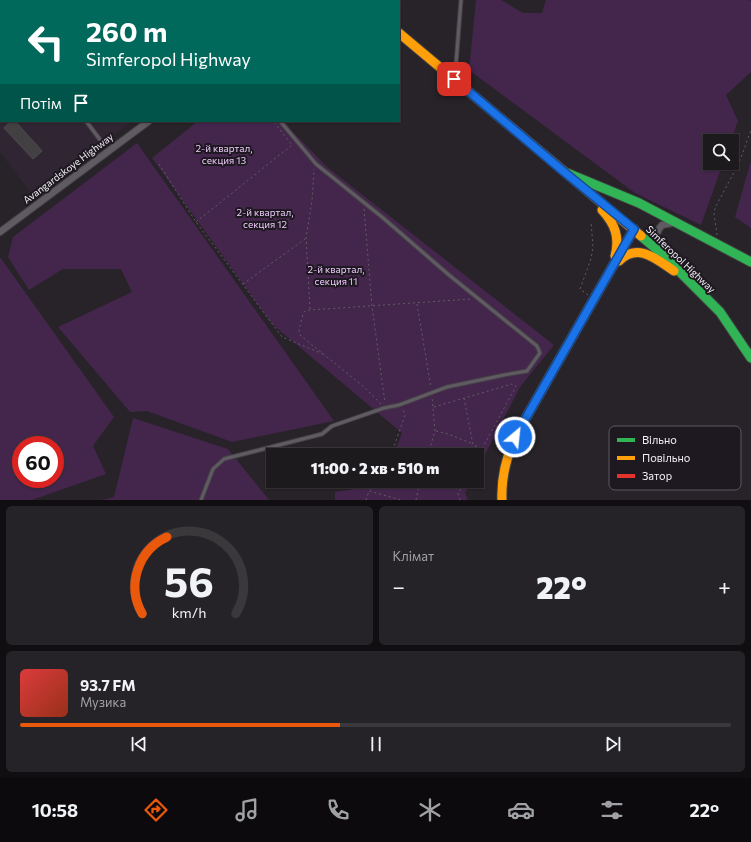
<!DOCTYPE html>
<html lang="uk">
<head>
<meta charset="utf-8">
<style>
  body { margin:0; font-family:Commissioner,sans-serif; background:#252327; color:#f1f3f6; height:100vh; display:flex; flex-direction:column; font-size:15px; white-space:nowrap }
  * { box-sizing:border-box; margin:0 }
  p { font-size:13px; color:#a0a1a4 }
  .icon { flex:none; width:22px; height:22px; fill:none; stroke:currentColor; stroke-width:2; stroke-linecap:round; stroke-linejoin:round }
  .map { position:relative; height:500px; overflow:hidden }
  .panel { display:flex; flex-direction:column; gap:6px; padding:6px; background:#100e10; flex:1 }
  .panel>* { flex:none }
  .banner { position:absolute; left:0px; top:0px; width:400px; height:122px; box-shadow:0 1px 3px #0004,0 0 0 1px #3b383c; background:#00695c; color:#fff; overflow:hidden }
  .controls { position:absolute; left:703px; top:134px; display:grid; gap:8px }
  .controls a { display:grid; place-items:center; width:36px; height:36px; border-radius:0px; background:#1d1a1e; box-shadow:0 1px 3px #0004,0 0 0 1px #3b383c; font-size:20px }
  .speed { position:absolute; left:12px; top:436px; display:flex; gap:8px; font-size:20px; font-weight:700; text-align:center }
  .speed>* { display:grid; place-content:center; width:52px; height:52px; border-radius:50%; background:#1d1a1e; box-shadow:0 1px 3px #0004,0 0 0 1px #3b383c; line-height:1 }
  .speed .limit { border:6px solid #d22; background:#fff; color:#111 }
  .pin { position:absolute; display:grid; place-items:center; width:34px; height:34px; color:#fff; margin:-17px; border-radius:8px; box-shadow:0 2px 6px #0006 }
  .me { position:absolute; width:44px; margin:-22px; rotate:28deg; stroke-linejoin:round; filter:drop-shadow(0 0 3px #0008) }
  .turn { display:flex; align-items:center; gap:14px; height:84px; padding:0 20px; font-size:18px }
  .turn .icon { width:52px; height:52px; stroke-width:2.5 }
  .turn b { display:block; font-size:28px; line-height:34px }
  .then { display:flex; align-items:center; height:38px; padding:0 20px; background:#0003; gap:8px; font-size:15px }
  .big { font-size:30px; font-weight:800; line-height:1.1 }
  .panel .tile { flex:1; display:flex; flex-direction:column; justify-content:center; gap:6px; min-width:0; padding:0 14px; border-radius:6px; background:#252327 }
  .panel .dial { align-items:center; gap:0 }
  .dial svg { height:104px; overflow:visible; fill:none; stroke:#3b383c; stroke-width:7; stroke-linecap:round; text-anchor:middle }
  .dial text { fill:#f1f3f6; stroke:none }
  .song { display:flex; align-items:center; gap:12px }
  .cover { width:48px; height:48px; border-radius:6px; background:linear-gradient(135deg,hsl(0 70% 55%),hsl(10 70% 35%)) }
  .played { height:4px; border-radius:2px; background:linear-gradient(90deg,#ea580c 45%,#3b383c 45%) }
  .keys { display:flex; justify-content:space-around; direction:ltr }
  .heat { display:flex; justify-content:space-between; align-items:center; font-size:22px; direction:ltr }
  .panel .tiles { flex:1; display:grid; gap:6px; grid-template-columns:1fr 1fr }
  .tile:last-child { grid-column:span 2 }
  .trip { position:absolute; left:266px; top:448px; width:218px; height:40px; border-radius:0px; background:#1d1a1e; box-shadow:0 1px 3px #0004,0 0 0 1px #3b383c; font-weight:800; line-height:40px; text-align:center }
  .tabs { display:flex; height:64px; justify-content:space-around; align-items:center; background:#0c0a0c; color:#a0a1a4 }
  .tabs .icon { width:28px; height:28px }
  .tabs .selected { color:#ea580c }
  .tabs b { font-size:18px; color:#f1f3f6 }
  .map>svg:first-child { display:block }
</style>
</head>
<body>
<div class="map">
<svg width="751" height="500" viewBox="0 0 751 500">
  <rect width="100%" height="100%" fill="#272328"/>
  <path fill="#302633" d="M0,0L179,1H1V121H132L33,196L0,152Z"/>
  <path fill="#44264d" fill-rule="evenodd" d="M476,0H501L523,13H542L546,0H748L751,1V72L726,95L738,121L731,141H710V163H723L701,225L635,193L469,70Z
    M198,121H284L293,132L327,167L554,345L520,387L477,470V455H394L402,433L272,324L152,158Z
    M137,143L334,421L232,442L147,411L130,412L58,327L132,292L121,269H63L29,290L8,257L13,237Z
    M751,161V228L735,217Z
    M0,257L114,417L93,446L106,474L32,500H0ZM21,445H55V479H21Z
    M133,418L228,449L269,500H102L114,497Z
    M379,481H471L465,493L468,500H335V492L375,486Z"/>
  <path fill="#434044" stroke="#4e4b4f" d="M11,121H15L42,151L33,159L4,128Z"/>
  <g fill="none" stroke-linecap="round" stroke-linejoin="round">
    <g stroke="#434144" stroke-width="5">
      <path id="lane" d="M93,0L94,1
        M88,1L89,0
        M0,65L1,64
        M455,77L461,0
        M86,121L101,141
        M201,500L213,469L224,459L322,434L332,426L384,408L399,405L447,387L504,375L527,371L540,353L537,346L449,275L382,217L316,164L280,121"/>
    </g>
    <g stroke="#434144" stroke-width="8">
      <path id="street" d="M304,1L305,0
        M0,232L149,121
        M660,250C655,240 655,233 662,225L673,223"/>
    </g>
    <g stroke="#434144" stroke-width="11">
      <path id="fast" d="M567,173L639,203L751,262
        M641,236L661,253L720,312L751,358"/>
    </g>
    <g stroke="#434144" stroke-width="11">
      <path id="slow" d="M399,33L641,236
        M602,210C615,224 620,237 615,256
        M619,261C638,242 656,259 674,271
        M502,500C501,478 506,458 515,437L634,229"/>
    </g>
    <g stroke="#434144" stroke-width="11">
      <path id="jam" d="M359,0L361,1"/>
    </g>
    <path stroke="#615d63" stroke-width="1" stroke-dasharray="2 3" stroke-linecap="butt" d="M159,164L196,222L282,337L323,354
      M364,209L372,306L385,403
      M196,222L292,145L273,121
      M717,235L714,214L715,208L739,163L751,130
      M243,284L305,239
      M588,295L580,289L591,259L593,247L591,221
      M417,304L431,388
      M310,309L306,238L312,201L314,169
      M464,398L473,445L481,448
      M381,404L364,387L300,335L299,330L303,314L305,311L310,310L471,299
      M434,407L512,384L516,386L477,458
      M436,431L448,434L473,444
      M391,455L405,415L403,409
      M428,455L435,431L432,397
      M370,490L376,481
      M366,500L369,491L401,500
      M416,500L420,481
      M460,500L458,494L465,481"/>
    <use href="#lane" stroke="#605a62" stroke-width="3"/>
    <use href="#street" stroke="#605a62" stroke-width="6"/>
    <use href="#fast" stroke="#30b455" stroke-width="9"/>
    <use href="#slow" stroke="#ff9f0a" stroke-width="9"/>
    <use href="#jam" stroke="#e5322d" stroke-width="9"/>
  </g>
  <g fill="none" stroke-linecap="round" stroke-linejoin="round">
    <g stroke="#114b97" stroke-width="10">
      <path id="route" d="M454,79L563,171L634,229L515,437"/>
    </g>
    <use href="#route" stroke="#1a73e8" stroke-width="7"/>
  </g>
  <g text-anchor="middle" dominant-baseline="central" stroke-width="4" stroke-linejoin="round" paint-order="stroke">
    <g font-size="10" fill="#ebc9f9" stroke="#1e1821">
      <text x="224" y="148">2-й квартал,<tspan x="224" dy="12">секция 13</tspan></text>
      <text x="265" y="212">2-й квартал,<tspan x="265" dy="12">секция 12</tspan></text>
      <text x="336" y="269">2-й квартал,<tspan x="336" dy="12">секция 11</tspan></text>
    </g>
    <g font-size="10" fill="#f5f0f7" stroke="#1e1821">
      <text transform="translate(68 168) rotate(-37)">Avangardskoye Highway</text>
      <text transform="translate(681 259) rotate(44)">Simferopol Highway</text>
    </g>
  </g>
  <rect x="609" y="426" width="132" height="64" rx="6" fill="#1e1821" stroke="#5e5961" stroke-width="1"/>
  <rect x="617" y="438" width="18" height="4" fill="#30b455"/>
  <rect x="617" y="456" width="18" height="4" fill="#ff9f0a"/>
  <rect x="617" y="474" width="18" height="4" fill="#e5322d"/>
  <g font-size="11" fill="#f5f0f7">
    <text x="642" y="444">Вільно</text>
    <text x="642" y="462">Повільно</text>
    <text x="642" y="480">Затор</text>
  </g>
</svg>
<div class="controls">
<a><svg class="icon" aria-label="search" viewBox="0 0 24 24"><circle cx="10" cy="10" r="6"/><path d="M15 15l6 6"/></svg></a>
</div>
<div class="speed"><div class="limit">60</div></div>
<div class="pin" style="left:454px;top:79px;background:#d93025"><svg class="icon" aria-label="arrive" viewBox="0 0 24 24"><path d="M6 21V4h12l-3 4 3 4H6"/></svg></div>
<svg class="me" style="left:515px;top:437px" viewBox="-20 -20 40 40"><circle r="17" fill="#1a73e8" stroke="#fff" stroke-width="3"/><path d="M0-11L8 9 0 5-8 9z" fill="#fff"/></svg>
<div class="trip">11:00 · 2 хв · 510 m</div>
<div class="banner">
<div class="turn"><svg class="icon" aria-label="left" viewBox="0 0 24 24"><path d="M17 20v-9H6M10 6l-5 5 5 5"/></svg><div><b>260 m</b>Simferopol Highway</div></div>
<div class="then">Потім<svg class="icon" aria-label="arrive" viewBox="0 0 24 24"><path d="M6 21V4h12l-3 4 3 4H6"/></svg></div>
</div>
</div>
<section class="panel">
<div class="tiles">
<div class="tile dial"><svg viewBox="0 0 100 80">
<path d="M14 69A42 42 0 1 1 86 69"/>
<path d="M14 69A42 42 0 0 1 33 10" stroke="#ea580c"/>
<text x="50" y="56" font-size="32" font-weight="700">56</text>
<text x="50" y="72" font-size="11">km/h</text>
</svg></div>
<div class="tile"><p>Клімат</p>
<div class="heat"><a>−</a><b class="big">22°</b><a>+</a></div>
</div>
<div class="tile">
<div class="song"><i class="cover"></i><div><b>93.7 FM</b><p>Музика</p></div></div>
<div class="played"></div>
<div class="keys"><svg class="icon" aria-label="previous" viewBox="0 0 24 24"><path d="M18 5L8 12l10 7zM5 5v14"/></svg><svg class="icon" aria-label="pause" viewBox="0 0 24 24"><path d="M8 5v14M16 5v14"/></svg><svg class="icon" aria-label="next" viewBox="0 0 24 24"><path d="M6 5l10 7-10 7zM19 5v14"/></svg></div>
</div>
</div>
</section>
<nav class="tabs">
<b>10:58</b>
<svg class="icon selected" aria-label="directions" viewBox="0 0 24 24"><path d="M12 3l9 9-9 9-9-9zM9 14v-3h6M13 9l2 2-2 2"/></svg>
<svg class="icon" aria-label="music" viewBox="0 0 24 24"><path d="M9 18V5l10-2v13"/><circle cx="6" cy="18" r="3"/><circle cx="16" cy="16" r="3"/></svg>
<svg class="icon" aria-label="phone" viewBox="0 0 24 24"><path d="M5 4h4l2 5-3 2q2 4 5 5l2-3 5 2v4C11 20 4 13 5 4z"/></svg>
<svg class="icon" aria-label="climate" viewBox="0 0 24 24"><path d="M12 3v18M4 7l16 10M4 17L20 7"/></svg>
<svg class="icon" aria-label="car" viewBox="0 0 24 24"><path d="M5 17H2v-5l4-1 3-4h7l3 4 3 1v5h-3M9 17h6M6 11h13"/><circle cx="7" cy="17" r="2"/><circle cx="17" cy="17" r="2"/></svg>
<svg class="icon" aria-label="filters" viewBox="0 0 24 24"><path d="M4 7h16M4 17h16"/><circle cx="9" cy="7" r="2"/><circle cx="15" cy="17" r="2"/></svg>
<b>22°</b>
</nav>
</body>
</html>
